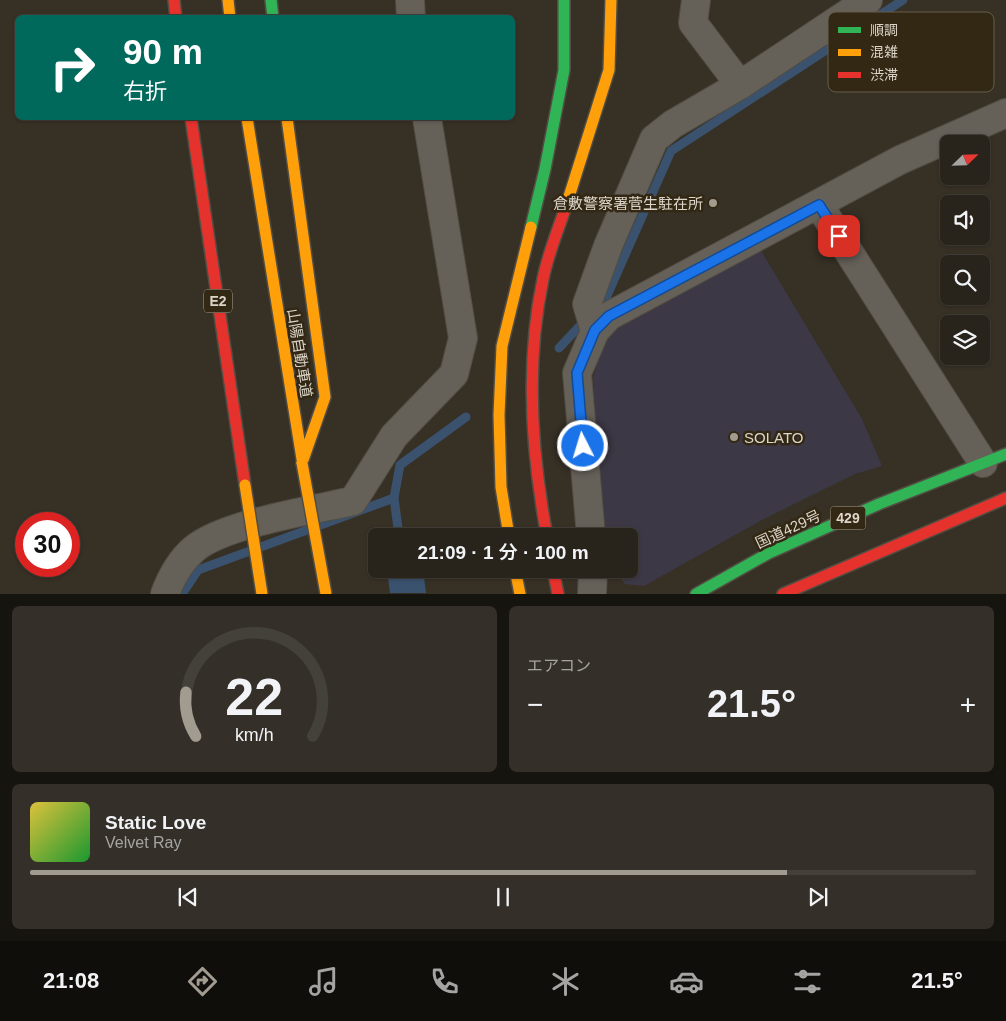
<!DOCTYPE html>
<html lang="ja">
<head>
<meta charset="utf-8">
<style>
  body { margin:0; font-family:Arial,"Noto Sans JP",sans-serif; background:#343029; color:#f1f3f6; height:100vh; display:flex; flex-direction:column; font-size:19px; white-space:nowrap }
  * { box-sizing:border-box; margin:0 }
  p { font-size:16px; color:#a5a4a3 }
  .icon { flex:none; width:28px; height:28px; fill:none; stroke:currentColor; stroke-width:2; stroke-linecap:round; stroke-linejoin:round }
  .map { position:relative; height:594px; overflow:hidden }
  .drawer { display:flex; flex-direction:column; gap:12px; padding:12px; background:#16140f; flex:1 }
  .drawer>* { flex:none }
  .hud { position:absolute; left:15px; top:15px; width:500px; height:105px; border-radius:8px; box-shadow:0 1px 4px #0004,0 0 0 1px #44413b; background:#00695c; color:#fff; overflow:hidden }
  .needle { width:32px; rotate:67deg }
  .fabs { position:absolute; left:940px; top:135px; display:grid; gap:10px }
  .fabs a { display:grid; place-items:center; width:50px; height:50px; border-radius:8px; background:#28241c; box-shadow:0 1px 4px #0004,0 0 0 1px #44413b; font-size:25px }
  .speed { position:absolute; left:15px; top:512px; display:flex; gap:10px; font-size:25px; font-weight:700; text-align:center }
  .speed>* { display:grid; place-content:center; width:65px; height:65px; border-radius:50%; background:#28241c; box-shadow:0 1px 4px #0004,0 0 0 1px #44413b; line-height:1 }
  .speed .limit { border:8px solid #d22; background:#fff; color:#111 }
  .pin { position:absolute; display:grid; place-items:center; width:42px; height:42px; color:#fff; margin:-21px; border-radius:10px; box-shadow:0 2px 8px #0006 }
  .me { position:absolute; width:55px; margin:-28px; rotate:355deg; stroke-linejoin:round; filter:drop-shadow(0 0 4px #0008) }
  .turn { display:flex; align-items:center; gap:18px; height:105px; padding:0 25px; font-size:22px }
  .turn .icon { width:65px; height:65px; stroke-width:2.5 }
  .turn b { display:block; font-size:35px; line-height:42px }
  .big { font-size:38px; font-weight:600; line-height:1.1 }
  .drawer .widget { flex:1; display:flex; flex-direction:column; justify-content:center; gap:8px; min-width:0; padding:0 18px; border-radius:8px; background:#343029 }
  .drawer .dial { align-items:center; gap:0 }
  .dial svg { height:130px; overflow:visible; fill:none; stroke:#44413b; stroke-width:7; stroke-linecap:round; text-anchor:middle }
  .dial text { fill:#f1f3f6; stroke:none }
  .song { display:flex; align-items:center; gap:15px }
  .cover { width:60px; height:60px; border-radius:8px; background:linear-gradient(135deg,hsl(50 70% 55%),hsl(130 70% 35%)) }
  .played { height:5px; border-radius:2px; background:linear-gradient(90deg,#a29b90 80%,#44413b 80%) }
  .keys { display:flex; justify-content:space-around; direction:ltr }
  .heat { display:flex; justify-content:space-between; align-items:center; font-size:28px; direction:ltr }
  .drawer .tiles { flex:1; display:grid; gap:12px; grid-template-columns:1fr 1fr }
  .widget:last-child { grid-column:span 2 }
  .trip { position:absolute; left:368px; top:528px; width:270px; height:50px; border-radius:8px; background:#28241c; box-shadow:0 1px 4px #0004,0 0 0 1px #44413b; font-weight:600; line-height:50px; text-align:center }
  .menu { display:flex; height:80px; justify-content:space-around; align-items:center; background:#100e0b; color:#a5a4a3 }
  .menu .icon { width:35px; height:35px }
  .menu .selected { color:#a29b90 }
  .menu b { font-size:22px; color:#f1f3f6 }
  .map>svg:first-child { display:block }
</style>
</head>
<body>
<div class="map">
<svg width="1006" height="594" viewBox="0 0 1006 594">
  <rect width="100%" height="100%" fill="#363025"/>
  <path fill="#3c3845" d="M760,249L862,419L882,466L855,474L762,520L644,586L625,584L614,569H629V536H603L593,379L605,334Z"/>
  <path fill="#3a526d" d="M387,569H423L426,593H390Z"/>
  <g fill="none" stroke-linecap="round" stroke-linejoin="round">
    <path stroke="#3a526d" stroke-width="9" d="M559,348L606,298L671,151L903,0
      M394,498L399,536
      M182,594L198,570L394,498L400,465L466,417"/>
    <g stroke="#524d43" stroke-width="30">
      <path id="street" d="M410,0L411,18
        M696,0L693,23L740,85L868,0
        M819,205L983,463
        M595,331L587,304L608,246L654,139L673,124L740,85
        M591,536L577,373L595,331L609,316L900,160L1006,113
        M165,594C171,578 181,560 194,549C223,524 313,510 353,501L394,436L454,374L463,338L427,118
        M592,594L593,569"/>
    </g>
    <g stroke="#524d43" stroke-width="14">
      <path id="fast" d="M271,0L273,18
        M531,227L545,169L564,70V0
        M696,594L769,553L879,504L1006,454"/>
    </g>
    <g stroke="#524d43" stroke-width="14">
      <path id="slow" d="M228,0L230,18
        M247,118L302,459
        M287,118L325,397L302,463
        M567,203L609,70L611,0
        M509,536L501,487L499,415L502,346L531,227
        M515,569L520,594"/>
    </g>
    <g stroke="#524d43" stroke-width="14">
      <path id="jam" d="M174,0L176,18
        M191,118L245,485
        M547,536C531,451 525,364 543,279C548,253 559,228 567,203
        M553,569L558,594
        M783,594L1006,498"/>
    </g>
    <use href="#street" stroke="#656058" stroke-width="28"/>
    <use href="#fast" stroke="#30b455" stroke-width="11"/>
    <use href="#slow" stroke="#ff9f0a" stroke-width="11"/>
    <use href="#jam" stroke="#e5322d" stroke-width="11"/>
    <g stroke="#524d43" stroke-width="14" stroke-linecap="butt">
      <path id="slow-bridge" d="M302,463L326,594
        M245,485L262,594"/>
    </g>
    <use href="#slow-bridge" stroke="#ff9f0a" stroke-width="11"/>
  </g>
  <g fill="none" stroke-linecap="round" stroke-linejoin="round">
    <g stroke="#114b97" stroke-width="12">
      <path id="route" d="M583,446L577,373L595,330L609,316L819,205L839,236"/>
    </g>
    <use href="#route" stroke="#1a73e8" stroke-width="9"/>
  </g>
  <g fill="#a29b90" stroke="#332814" stroke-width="2">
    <circle cx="713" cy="203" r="5"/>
    <circle cx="734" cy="437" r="5"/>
  </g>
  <g text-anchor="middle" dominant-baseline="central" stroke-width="5" stroke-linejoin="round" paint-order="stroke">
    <g fill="#332814" stroke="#a9a193" stroke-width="1">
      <rect x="204" y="289.5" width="28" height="23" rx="4"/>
      <rect x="830.5" y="506.5" width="35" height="23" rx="4"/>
    </g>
    <g font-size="14" font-weight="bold" fill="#dcd5c9">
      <text x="218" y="301">E2</text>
      <text x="848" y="518">429</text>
    </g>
    <g font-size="15" fill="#dcd5c9" stroke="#332814" text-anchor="end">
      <text x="703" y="203">倉敷警察署菅生駐在所</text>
      <text x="744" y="437" text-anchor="start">SOLATO</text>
    </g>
    <g font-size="15" fill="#dcd5c9" stroke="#332814">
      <text transform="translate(300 353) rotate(81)">山陽自動車道</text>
      <text transform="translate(788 529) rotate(-25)">国道429号</text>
    </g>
  </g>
  <rect x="828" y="12" width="166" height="80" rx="8" fill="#332814" stroke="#665c4a" stroke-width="1"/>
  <rect x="838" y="27" width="23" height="6" fill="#30b455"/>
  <rect x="838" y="49" width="23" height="7" fill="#ff9f0a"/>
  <rect x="838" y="72" width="23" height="6" fill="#e5322d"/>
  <g font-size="14" fill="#dcd5c9">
    <text x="870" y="35">順調</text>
    <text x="870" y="57">混雑</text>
    <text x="870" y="80">渋滞</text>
  </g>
</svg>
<div class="fabs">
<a><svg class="needle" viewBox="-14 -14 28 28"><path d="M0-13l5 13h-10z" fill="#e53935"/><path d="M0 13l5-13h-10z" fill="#a5a4a3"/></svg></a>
<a><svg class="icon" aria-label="sound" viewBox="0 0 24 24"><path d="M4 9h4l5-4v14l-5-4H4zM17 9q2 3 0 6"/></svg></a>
<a><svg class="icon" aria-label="search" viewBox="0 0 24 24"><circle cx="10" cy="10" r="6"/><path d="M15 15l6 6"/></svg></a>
<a><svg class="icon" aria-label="layers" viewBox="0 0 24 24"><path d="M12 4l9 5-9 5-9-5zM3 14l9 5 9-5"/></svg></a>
</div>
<div class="speed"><div class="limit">30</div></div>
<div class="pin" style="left:839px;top:236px;background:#d93025"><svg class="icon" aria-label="arrive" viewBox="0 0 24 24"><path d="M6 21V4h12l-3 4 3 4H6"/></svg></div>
<svg class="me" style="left:583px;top:446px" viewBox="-20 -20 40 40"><circle r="17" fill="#1a73e8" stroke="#fff" stroke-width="3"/><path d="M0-11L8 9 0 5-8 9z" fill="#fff"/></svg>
<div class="trip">21:09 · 1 分 · 100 m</div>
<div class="hud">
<div class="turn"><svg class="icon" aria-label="right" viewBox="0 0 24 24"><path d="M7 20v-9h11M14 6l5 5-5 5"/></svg><div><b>90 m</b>右折</div></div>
</div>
</div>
<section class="drawer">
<div class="tiles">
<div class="widget dial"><svg viewBox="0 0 100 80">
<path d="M14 69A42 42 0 1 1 86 69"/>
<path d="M14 69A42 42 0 0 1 8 42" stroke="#a29b90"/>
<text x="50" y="56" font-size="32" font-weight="700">22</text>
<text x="50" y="72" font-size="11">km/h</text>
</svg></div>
<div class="widget"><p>エアコン</p>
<div class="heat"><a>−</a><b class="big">21.5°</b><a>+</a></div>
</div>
<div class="widget">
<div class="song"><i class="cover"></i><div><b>Static Love</b><p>Velvet Ray</p></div></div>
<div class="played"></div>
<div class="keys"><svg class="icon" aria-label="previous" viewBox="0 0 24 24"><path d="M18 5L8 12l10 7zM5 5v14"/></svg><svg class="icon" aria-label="pause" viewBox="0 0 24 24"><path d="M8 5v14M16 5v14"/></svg><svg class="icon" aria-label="next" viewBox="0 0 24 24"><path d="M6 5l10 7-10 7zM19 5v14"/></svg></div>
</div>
</div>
</section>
<nav class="menu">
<b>21:08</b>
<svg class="icon selected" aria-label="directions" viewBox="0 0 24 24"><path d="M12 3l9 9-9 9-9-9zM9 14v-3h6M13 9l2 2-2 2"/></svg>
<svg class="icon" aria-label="music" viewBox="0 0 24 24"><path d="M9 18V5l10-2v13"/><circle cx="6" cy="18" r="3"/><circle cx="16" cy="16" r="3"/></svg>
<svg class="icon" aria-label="phone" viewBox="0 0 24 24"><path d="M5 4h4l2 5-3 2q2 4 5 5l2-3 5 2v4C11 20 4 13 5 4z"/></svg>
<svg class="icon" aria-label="climate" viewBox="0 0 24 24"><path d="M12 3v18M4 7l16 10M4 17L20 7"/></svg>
<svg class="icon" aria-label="car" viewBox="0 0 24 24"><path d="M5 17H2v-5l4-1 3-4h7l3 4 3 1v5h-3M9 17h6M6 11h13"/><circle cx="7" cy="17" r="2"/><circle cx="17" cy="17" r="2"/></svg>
<svg class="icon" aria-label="filters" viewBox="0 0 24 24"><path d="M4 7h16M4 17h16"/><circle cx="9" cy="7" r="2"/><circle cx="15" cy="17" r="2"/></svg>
<b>21.5°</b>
</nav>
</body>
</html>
